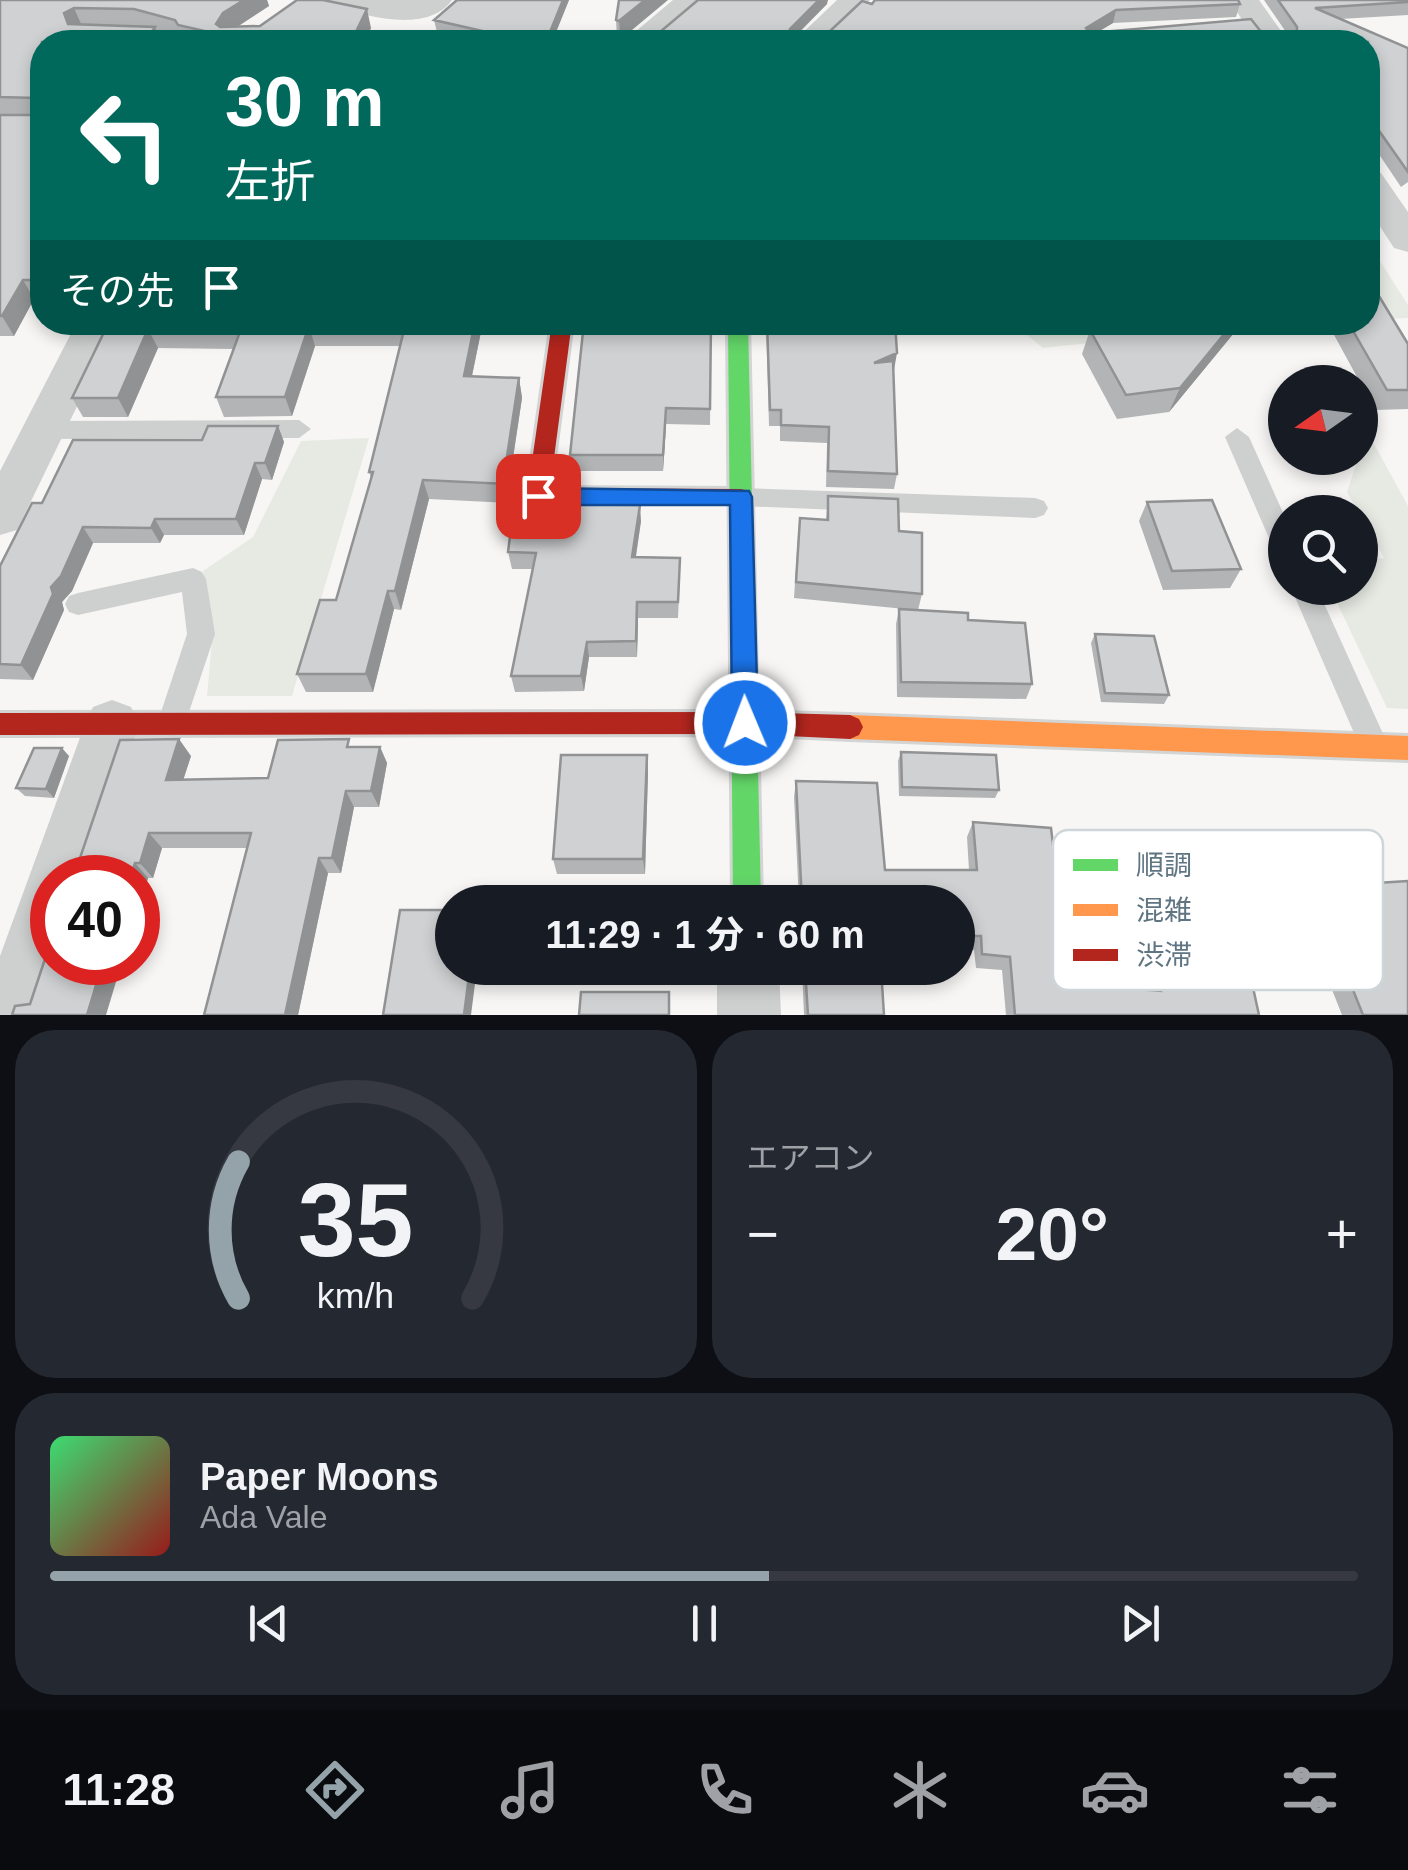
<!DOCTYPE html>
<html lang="ja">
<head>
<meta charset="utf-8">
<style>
  body { margin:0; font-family:Helvetica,"Noto Sans JP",sans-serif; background:#242831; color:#f1f3f6; height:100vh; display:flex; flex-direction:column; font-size:38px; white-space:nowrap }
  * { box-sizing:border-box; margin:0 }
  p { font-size:32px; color:#9ea1a6 }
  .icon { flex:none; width:55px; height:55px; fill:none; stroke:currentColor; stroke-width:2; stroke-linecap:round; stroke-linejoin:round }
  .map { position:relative; height:1015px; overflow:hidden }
  .sheet { display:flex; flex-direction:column; gap:15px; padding:15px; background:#0d0f14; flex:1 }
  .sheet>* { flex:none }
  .guide { position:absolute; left:30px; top:30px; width:1350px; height:305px; border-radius:40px; box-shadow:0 5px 15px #0003; background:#00695c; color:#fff; overflow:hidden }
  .needle { width:65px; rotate:256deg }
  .fabs { position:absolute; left:1268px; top:365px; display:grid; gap:20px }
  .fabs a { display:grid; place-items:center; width:110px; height:110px; border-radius:50%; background:#171b24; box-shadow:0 5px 15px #0003; font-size:50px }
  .speed { position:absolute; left:30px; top:855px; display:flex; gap:20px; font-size:50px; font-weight:700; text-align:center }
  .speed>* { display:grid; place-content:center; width:130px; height:130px; border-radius:50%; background:#171b24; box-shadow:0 5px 15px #0003; line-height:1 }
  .speed .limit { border:15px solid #d22; background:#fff; color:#111 }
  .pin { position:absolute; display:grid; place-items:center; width:85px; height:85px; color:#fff; margin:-42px; border-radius:20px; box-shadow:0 5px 15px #0006 }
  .me { position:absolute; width:110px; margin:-55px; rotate:359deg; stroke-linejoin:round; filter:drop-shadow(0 0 8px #0008) }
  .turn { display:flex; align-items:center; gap:35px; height:210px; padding:0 30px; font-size:45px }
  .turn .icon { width:130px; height:130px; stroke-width:2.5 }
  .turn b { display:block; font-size:70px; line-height:85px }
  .then { display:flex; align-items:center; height:95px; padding:0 30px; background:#0003; gap:20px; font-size:38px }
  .big { font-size:75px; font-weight:700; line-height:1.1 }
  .sheet .card { flex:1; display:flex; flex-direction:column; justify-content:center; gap:15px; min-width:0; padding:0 35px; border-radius:40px; background:#242831 }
  .sheet .dial { align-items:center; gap:0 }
  .dial svg { height:260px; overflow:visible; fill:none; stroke:#363941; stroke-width:7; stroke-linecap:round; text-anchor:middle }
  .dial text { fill:#f1f3f6; stroke:none }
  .song { display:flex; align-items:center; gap:30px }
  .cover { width:120px; height:120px; border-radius:15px; background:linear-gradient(135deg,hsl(140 70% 55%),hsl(0 70% 35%)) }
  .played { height:10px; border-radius:5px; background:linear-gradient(90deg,#94a3aa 55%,#363941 55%) }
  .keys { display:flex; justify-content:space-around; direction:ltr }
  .heat { display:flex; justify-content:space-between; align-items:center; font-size:55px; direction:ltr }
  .sheet .tiles { flex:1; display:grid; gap:15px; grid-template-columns:1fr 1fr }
  .card:last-child { grid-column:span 2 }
  .trip { position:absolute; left:435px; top:885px; width:540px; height:100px; border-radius:50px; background:#171b24; box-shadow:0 5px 15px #0003; font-weight:700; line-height:100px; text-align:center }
  .tab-bar { display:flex; height:160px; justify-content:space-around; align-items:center; background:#090b0e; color:#9ea1a6 }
  .tab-bar .icon { width:70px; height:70px }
  .tab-bar .active { color:#94a3aa }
  .tab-bar b { font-size:45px; color:#f1f3f6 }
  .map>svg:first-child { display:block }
</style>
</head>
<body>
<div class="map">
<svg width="1408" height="1015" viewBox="0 0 1408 1015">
  <rect width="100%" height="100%" fill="#f7f6f5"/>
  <path fill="#e6eae3" d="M1368,242L1408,305V318L1368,320Z
    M1012,323H1181L1192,332L1043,348Z
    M1367,431L1408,506V709L1387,708L1330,588H1360V560L1384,558L1347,492Z
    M369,438L292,696H207L213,629L203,571L253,537L301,441Z"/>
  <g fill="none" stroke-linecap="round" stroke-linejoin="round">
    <g stroke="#d3d4d4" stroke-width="6">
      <path id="fast" d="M728,322H748L761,902H733Z"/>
    </g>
    <g stroke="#d3d4d4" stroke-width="6">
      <path id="slow" d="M850,715L1408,736V760L850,739L841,735L837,727L841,719Z"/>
    </g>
    <g stroke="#d3d4d4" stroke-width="6">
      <path id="jam" d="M552,322H572L550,488L741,489L749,491L752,497L749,503L530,502L527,496Z
        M745,712L850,715L859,719L863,727L859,735L850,739L745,734L0,735V713Z"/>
    </g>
    <path fill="#ced0d0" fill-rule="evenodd" d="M129,31L173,37L181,42L123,40V32Z
      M299,420L311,429L299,438L44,439L32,430L44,421Z
      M1237,428L1249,437L1285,517V555L1276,552L1272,545L1225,437Z
      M741,488L1035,498L1044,501L1048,508L1044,515L1035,518L741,506L732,504L729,497L732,490Z
      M193,568L202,572L206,579L215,634L185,724L181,733L171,737L161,733L157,724L187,634L182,592L78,615L69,612L65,604L69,596L78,593Z
      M1291,588H1317L1389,747L1384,756L1374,760L1364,756Z"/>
    <path fill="#ced0d0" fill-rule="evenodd" d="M326,0H452C427,35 364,15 330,6Z
      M673,0H707L658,42H623Z
      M837,0H870L827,42H793Z
      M1229,0H1259L1289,42H1257Z
      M1368,170L1381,173L1408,212V252L1394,248L1368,208Z
      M77,322H118L17,530L0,535V471Z
      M112,700L131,707L139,724L89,878H52V962H60L43,1015H0V956L85,724L93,707Z
      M717,968H779L781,1015H717Z"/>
    <use href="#fast" fill="#63d668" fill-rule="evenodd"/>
    <use href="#slow" fill="#ff974d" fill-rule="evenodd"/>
    <use href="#jam" fill="#b3261e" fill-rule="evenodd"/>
  </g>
  <path fill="#b2b4b5" d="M0,0H267L269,6L237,27L371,28L364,42H184L182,38L157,32L161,42H42V300L34,299L14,336H0Z
    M569,0L552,42H479L437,32L434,20Z
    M619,0L620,40L617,39L616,20Z
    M1264,0H1408V15L1340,19L1408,48V182L1401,187L1368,138V42H638L637,33L660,32L827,4L799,33H828L872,4H1240L1236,17L1113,23L1098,32H1286Z
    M109,322H483L472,376L519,378L522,398L508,491L510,503L429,499L401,610L394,609L373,692H306L297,674L336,600L371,478L369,472L400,346H315L292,416L224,417L216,397L234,349L158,348L128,417H83L72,398Z
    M711,322L710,425L666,424L663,471H572L570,455Z
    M766,322H895L893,370L897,474L894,489L826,487L827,443L780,441V426H769Z
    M1243,322L1169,412L1117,419L1082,354L1090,330Z
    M1327,322H1368L1408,344V409L1375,410Z
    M278,426L284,442L272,480L262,479L244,535H164L160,543H93L72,591L62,602L64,610L33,680L0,679V566L42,503Z
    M828,496L899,531L922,594L918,610L968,620L1032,684L1026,699L897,697L896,624L899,609L915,610L794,598L798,535L826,520Z
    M1147,502L1241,569L1230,588L1163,590L1139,521Z
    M535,504L641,521L636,557L680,574L678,618H638L637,657H589L584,691L515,692L511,676L532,569H512L508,552Z
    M1095,634L1169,695L1164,704L1101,702L1091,643Z
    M353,747H380L387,763L379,807H354L341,873H328L298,1015H204L247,848H162L153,878H148L138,913V878L78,864L191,756L183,780L268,778Z
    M901,752L999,790L995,798L899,796L898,761Z
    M647,755L648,772L645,874H557L553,859Z
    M69,756L54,798L25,796L16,788Z
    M796,781L885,870H969L967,837L973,822L1070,984L1148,990L1126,859L1136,844L1259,1015H1006L1002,970L976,968L974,950H958V902H799L794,797Z
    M1312,887L1408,1015H1342L1297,901Z
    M802,968H881L884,1015H804Z"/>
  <path fill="#919293" d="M244,0H267L269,6L229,32L226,36L216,24L223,13Z
    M563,0H569L552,42H546Z
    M645,0H668L620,40L619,21Z
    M819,0H828L827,4L789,42L790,29Z
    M74,8L82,26L72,32L64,13Z
    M367,9L371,28L364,42H351Z
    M1116,10L1113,23L1082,41L1086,28Z
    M155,27L161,42H145Z
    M23,280L34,299L14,336L2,316Z
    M475,322H483L468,395L464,376Z
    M1234,322H1243L1169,412L1180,388Z
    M309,326L315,346L292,416L285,397Z
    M148,329L158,348L128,417L118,398Z
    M897,353L894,370L872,380L874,363Z
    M519,378L522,398L508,491L504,476Z
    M666,408V424L663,471V455Z
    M278,426L284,442L272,480L265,463Z
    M255,463L262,479L244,535L236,519Z
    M423,480L429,499L401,610L395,591Z
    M640,505L641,521L633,574L632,557Z
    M155,519L164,535L160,543L151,528Z
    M83,527L93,543L72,591L62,602L64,610L33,680L21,665L51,587Z
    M388,591L394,609L373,692L366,674Z
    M637,602L638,618L637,657L636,641Z
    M587,642L589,657L584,691L581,676Z
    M179,739L191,756L178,796L166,780Z
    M380,747L387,763L379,807L371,791Z
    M62,748L69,756L54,798L46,789Z
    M647,755L648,772L645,874L643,859Z
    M346,791L354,807L341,873L332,858Z
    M149,833L162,848L153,878L140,863Z
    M319,858L328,873L298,1015H285Z
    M135,863L148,878L138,913V878H130Z
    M103,962H122L106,1015H87Z
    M470,968H477L471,1015H464Z"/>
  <path fill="#cfd1d2" stroke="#919293" stroke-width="2.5" d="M0,0H244L223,13L216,24L220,27L260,26L297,0H323L367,9L351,42H247L248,41L178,25L175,20L134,9L74,8L64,13L68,24L155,27L145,42H42V226L36,236H42V280H23L2,316H0V115H33L37,111L36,98L0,97Z
    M457,0H563L546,42H489L491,33L434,20Z
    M619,0H645L619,21L616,20Z
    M698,0H819L790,29L794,33H828L862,1L872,4L875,0H1238L1240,4L1116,10L1086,28L1090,33L1251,19L1262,33L1297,32V27L1278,0H1408V2L1315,8L1408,48V172L1368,115V42H668L637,33L660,32Z
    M1368,278L1408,344V390H1387L1348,322H1368Z
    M109,322H475L464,376L519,378L504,476L507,484L423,480L395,591H388L366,674H297L320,600H336L373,472H369L405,326H309L285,397H216L241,329H148L118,398H72Z
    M584,322H711L710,409L666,408L663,455H570Z
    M767,322H895L897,353L874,363L893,361L897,474L828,471L829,427L781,425V410H770Z
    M1154,322H1234L1180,388L1126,395L1090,330Z
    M208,426H278L265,463H255L236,519H155L151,528L83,527L61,576L51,587L53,594L21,665L0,664V566L32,503H42L73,440H202Z
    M828,496L898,499L899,531L922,533V594L796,582L800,518L828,520Z
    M515,498L535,504L640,505L632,557L680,558L678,602H637L636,641L587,642L581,676H511L536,553L508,552Z
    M1212,500L1241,569L1172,571L1147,502Z
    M899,609L968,613V620L1025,623L1032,684L901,682Z
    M1095,634L1154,636L1169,695L1105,693Z
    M179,739L166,780L268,778L278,740L349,739L347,747H380L371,791H346L332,858H319L285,1015H204L251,833H149L140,863H135L130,878H61L65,867L78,864L120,740Z
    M34,748H62L46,789L16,788Z
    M901,752L996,755L999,790L902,787Z
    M561,755H647L643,859H553Z
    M796,781L877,783L885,870H977L973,822L1051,828L1070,984L1161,991L1136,844L1223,850L1259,1015H1015L1010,957L982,954L981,936H958V902H802Z
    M1408,881V1015H1363L1312,887Z
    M52,901V962H103L87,1015H12L15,1006L30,1004L48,950L40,945V937Z
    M400,910H452V968H470L464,1015H383Z
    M805,968H881L884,1015H808Z
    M581,992H669V1015H579Z"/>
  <path fill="#1a73e8" stroke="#114b97" stroke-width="2.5" d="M538,488L749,491L752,497L758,723L754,731L745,734L735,731L732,723L730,505H538L527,496Z"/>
  <rect x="1053" y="830" width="330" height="160" rx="15" fill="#fff" stroke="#cfd6da" stroke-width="2.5"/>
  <rect x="1073" y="859" width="45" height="12" fill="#63d668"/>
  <rect x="1073" y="904" width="45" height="12" fill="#ff974d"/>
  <rect x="1073" y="949" width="45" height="12" fill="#b3261e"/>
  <g font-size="28" fill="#5f7682">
    <text x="1136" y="875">順調</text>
    <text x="1136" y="920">混雑</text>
    <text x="1136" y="965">渋滞</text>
  </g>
</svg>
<div class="fabs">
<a><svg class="needle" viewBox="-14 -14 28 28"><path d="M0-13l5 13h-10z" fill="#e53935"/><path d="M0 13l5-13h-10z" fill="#9ea1a6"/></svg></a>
<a><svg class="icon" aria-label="search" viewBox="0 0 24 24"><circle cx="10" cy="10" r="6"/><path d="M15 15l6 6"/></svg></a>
</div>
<div class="speed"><div class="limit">40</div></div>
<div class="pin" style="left:538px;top:496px;background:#d93025"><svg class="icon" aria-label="arrive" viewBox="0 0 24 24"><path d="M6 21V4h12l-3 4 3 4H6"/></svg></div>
<svg class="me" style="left:745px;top:723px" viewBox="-20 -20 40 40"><circle r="17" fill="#1a73e8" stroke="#fff" stroke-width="3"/><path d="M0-11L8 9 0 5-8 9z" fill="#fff"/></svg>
<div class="trip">11:29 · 1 分 · 60 m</div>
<div class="guide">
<div class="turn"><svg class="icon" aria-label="left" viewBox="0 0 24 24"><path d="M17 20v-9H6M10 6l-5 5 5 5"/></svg><div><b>30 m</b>左折</div></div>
<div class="then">その先<svg class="icon" aria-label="arrive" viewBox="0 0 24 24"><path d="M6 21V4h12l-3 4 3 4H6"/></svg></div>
</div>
</div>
<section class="sheet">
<div class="tiles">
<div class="card dial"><svg viewBox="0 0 100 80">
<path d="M14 69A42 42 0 1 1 86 69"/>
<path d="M14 69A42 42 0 0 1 14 27" stroke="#94a3aa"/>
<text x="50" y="56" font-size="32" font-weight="700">35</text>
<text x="50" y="72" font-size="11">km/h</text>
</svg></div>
<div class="card"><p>エアコン</p>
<div class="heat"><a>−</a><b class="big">20°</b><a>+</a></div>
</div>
<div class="card">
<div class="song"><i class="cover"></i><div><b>Paper Moons</b><p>Ada Vale</p></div></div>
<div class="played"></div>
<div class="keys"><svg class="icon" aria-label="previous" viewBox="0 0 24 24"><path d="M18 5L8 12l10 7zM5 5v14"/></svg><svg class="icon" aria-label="pause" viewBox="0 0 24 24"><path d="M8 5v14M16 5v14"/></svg><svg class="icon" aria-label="next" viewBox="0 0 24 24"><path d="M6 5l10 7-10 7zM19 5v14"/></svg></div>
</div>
</div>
</section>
<nav class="tab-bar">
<b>11:28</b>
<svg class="icon active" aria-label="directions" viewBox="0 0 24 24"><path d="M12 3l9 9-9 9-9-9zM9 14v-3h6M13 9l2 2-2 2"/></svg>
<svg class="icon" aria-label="music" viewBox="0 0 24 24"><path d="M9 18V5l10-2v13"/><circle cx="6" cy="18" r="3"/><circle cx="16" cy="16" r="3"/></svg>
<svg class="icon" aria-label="phone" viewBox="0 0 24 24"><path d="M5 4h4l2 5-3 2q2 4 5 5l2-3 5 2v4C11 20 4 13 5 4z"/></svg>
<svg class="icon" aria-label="climate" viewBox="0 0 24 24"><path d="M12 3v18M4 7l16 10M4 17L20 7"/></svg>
<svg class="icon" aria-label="car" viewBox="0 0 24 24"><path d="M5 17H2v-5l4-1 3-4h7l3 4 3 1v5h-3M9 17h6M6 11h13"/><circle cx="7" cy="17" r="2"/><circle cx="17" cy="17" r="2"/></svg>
<svg class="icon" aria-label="filters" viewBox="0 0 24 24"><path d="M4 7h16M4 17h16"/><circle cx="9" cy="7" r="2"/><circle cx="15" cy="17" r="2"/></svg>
</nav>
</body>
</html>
